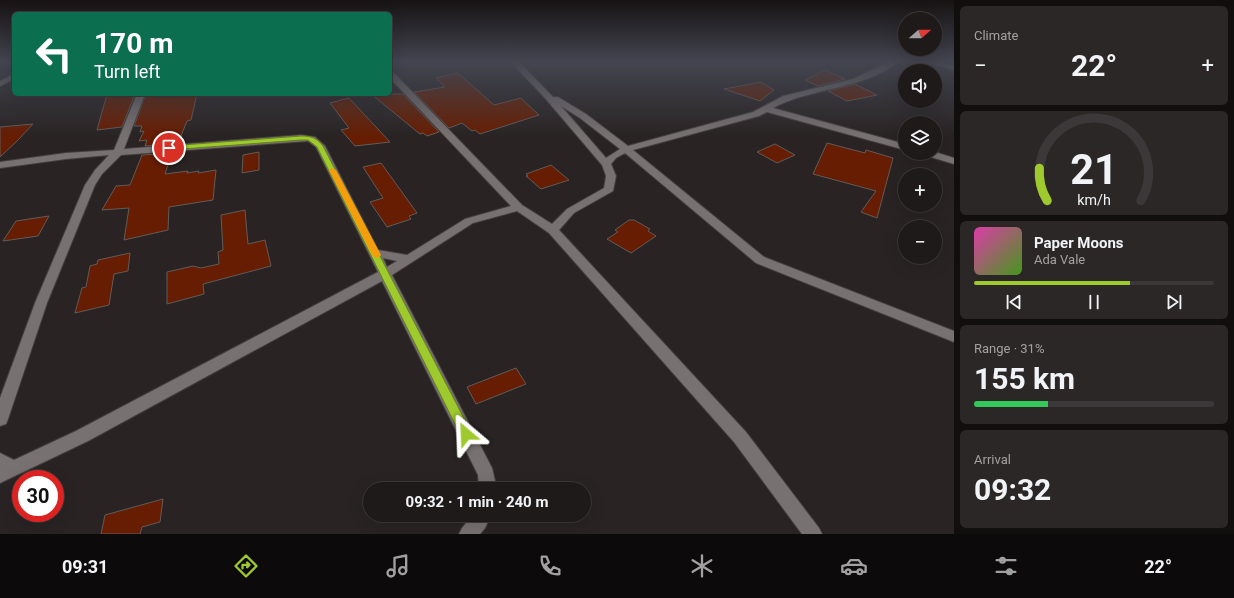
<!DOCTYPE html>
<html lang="en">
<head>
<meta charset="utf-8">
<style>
  body { margin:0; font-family:Roboto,sans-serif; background:#2c2727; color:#f1f3f6; height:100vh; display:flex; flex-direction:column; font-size:15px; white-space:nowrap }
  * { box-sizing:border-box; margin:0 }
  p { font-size:13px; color:#a1a1a2 }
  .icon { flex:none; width:22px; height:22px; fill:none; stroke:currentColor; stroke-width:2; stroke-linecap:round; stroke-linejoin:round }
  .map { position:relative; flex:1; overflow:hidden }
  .panel { display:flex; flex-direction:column; gap:6px; padding:6px; background:#110e0e; width:280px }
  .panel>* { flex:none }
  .hud { position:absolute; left:12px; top:12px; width:380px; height:84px; border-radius:6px; box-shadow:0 4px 16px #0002,0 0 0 1px #3c3839; background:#0b6e4f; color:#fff; overflow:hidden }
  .needle { width:26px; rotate:69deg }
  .tools { position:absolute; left:898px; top:12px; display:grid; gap:8px }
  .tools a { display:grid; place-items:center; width:44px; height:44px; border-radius:50%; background:#1f1a1a; box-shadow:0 4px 16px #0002,0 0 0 1px #3c3839; font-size:20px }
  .speed { position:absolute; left:12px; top:470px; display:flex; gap:8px; font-size:20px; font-weight:700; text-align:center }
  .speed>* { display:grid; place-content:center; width:52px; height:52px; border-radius:50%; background:#1f1a1a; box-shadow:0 4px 16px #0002,0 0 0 1px #3c3839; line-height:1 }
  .speed .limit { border:6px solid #d22; background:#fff; color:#111 }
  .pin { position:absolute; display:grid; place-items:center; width:34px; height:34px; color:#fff; margin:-17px; border:2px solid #fff; border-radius:50%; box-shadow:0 1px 4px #0007 }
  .me { position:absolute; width:44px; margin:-22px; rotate:334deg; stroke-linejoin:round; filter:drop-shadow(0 0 3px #0008) }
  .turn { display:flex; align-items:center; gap:14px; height:84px; padding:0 16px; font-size:18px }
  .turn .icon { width:52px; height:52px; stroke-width:2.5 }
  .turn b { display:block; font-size:28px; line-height:34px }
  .big { font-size:30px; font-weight:700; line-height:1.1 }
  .panel .widget { flex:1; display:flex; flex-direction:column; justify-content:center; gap:6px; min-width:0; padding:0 14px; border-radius:6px; background:#2c2727 }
  .panel .dial { align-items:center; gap:0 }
  .dial svg { height:104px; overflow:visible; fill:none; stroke:#3c3839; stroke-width:7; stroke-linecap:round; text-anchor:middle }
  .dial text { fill:#f1f3f6; stroke:none }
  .song { display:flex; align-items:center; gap:12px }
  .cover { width:48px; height:48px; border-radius:6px; background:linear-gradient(135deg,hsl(320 70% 55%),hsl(100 70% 35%)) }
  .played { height:4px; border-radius:2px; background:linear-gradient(90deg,#9fca2d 65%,#3c3839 65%) }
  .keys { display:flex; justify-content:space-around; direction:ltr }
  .heat { display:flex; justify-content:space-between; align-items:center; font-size:22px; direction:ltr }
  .charge { height:6px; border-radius:3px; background:linear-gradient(90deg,#34c759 31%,#3c3839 0) }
  .trip { position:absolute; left:363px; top:482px; width:228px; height:40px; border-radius:20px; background:#1f1a1a; box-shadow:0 4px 16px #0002,0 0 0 1px #3c3839; font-weight:700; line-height:40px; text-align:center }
  .tab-bar { display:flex; height:64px; justify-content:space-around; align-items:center; background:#0c0a0a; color:#a1a1a2 }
  .tab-bar .icon { width:28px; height:28px }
  .tab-bar .selected { color:#9fca2d }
  .tab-bar b { font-size:18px; color:#f1f3f6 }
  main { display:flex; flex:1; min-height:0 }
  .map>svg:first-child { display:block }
</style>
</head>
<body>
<main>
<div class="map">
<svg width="954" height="534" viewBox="0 0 954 534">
  <rect width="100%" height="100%" fill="#292323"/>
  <path fill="#661d01" stroke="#625b59" d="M825,70L845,79L818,86L805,80Z
    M458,73L494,105L521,98L539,115L480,134L475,130L472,131L462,123L449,128L414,92L445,87L436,78Z
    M761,82L774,90L760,101L724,89Z
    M855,84L877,95L847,101L828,91Z
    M107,94H135L122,127L97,130Z
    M146,94H197L191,120L187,121L181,136L177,137L175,143L145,146L147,140L139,141L144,131L140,132L142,126H134Z
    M371,94H403L439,132L427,136L423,133L420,134Z
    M349,98L390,142L355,146L341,130L349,128L330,103Z
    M33,124L18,140L0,157V127Z
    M827,143L865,153L866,150L893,158L877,218L861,212L876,191L813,174Z
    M775,144L795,155L777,163L757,152Z
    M259,152V170L242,173L243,155Z
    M172,153L165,174L188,171L187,173L199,171L198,173L216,170L213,200L169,207L168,230L124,240L129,208L102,210L116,186L130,185L142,155Z
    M381,163L417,213L409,216L411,219L387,227L370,202L383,198L363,167Z
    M551,165L569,180L541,189L526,176H528L526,174Z
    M245,210L248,244L265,240L271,266L203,284L204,294L167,304V272L193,266L201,268L219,264L218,252L223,250L221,215Z
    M49,216L38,236L3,241L16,221Z
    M629,220H634L650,229L648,231L656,236L631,253L607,239L618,232L615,230Z
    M130,253L128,271L114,274L109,305L75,313L82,288L86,287L90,266L97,264L98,260Z
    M516,368L526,384L476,404L467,387Z
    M163,499L160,522L142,527L140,534H101L105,515Z"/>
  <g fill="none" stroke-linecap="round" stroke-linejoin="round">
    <g stroke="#443f3f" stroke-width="2">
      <path id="street" d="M511,62H519L553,97H558L586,114L628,146L753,112L783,96L853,79L888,62H898C863,90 812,87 773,108L905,144V150L767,112L759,116L633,150L764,257L954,331V342L756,263L625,153L616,158L611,164L616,176L613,191L574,213L559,230L746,432L819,528L822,534H802L734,442L549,233L517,211L473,223L392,275L492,468L497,489H479L478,475L382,281L88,441L0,483V453L14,460L76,431L378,272L316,147L308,141L121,155L102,174L95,185L47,303L8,419L6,424L0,426V398L35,303L85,185L95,170L109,155L66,159L0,168V162L66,153L114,150L137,94H145L124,149L301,135L315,137L325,146L378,250L407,255L465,219L511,206L390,78V72H393L522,205L552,224L567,209L604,188L606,176L602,165L545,98ZM561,106L580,118L620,149L606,158ZM383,258L397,261L387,267Z
        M925,62H939L954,66V70Z
        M14,74V79L0,86V81Z
        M935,152L954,158V164L924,155L922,153Z
        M473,515H491L485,528L480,534H459L462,528Z"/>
    </g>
    <use href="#street" fill="#787171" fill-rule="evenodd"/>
  </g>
  <linearGradient id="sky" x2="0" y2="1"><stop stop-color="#171313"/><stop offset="0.45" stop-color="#434550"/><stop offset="1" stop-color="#434550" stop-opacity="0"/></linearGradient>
  <rect width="954" height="137" fill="url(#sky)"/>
  <path fill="#9fca2d" stroke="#67831d" d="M301,136C311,136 317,138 323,146L470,430L472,434L470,438L466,440L462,438L317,147L308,140H301L169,150L166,148L169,146Z"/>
  <path fill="#f59e0b" d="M332,168L336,170L381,255L379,257L376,258L372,255L329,170Z"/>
</svg>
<div class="tools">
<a><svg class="needle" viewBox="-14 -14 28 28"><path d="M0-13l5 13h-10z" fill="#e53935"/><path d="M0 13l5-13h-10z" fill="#a1a1a2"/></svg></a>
<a><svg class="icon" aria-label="sound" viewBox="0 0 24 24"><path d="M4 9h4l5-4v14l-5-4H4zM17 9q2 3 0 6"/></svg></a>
<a><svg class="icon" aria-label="layers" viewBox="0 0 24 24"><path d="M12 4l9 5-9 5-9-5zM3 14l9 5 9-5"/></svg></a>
<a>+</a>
<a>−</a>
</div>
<div class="speed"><div class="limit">30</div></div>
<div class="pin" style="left:169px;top:148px;background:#d93025"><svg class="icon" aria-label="arrive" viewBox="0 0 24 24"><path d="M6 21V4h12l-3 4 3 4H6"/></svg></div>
<svg class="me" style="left:466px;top:434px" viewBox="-20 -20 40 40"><path d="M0-17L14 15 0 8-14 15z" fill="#9fca2d" stroke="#fff" stroke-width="4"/></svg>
<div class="trip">09:32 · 1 min · 240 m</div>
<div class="hud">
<div class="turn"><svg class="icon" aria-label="left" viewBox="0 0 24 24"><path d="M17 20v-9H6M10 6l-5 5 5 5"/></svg><div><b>170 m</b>Turn left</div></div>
</div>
</div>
<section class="panel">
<div class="widget"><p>Climate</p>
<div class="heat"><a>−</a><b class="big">22°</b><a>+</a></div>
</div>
<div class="widget dial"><svg viewBox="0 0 100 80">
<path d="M14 69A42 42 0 1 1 86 69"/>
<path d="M14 69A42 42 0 0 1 8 44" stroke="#9fca2d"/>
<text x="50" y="56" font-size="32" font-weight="700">21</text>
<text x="50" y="72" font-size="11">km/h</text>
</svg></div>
<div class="widget">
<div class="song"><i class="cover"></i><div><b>Paper Moons</b><p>Ada Vale</p></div></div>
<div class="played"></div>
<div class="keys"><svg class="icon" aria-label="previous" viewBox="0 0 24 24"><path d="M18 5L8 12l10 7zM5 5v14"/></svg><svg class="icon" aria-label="pause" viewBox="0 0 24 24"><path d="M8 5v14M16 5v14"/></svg><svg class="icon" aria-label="next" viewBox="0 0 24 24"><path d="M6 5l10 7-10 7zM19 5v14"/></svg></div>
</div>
<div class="widget"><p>Range · 31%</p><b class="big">155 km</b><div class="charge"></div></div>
<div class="widget"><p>Arrival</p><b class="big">09:32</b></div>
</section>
</main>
<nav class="tab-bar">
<b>09:31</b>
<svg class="icon selected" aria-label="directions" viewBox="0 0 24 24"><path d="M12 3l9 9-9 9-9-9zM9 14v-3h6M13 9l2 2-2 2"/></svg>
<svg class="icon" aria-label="music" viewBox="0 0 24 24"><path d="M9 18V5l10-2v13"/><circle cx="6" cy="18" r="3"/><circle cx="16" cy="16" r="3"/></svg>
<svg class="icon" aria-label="phone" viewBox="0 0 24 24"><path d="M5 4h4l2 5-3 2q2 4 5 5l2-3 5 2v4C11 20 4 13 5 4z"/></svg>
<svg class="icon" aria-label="climate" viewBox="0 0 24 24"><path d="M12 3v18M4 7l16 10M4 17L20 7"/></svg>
<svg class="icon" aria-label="car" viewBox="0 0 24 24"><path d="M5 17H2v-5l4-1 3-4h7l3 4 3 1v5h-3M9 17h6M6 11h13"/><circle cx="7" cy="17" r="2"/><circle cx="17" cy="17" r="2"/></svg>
<svg class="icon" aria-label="filters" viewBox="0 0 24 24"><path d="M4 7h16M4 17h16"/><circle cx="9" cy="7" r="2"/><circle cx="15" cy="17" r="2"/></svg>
<b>22°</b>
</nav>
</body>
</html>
